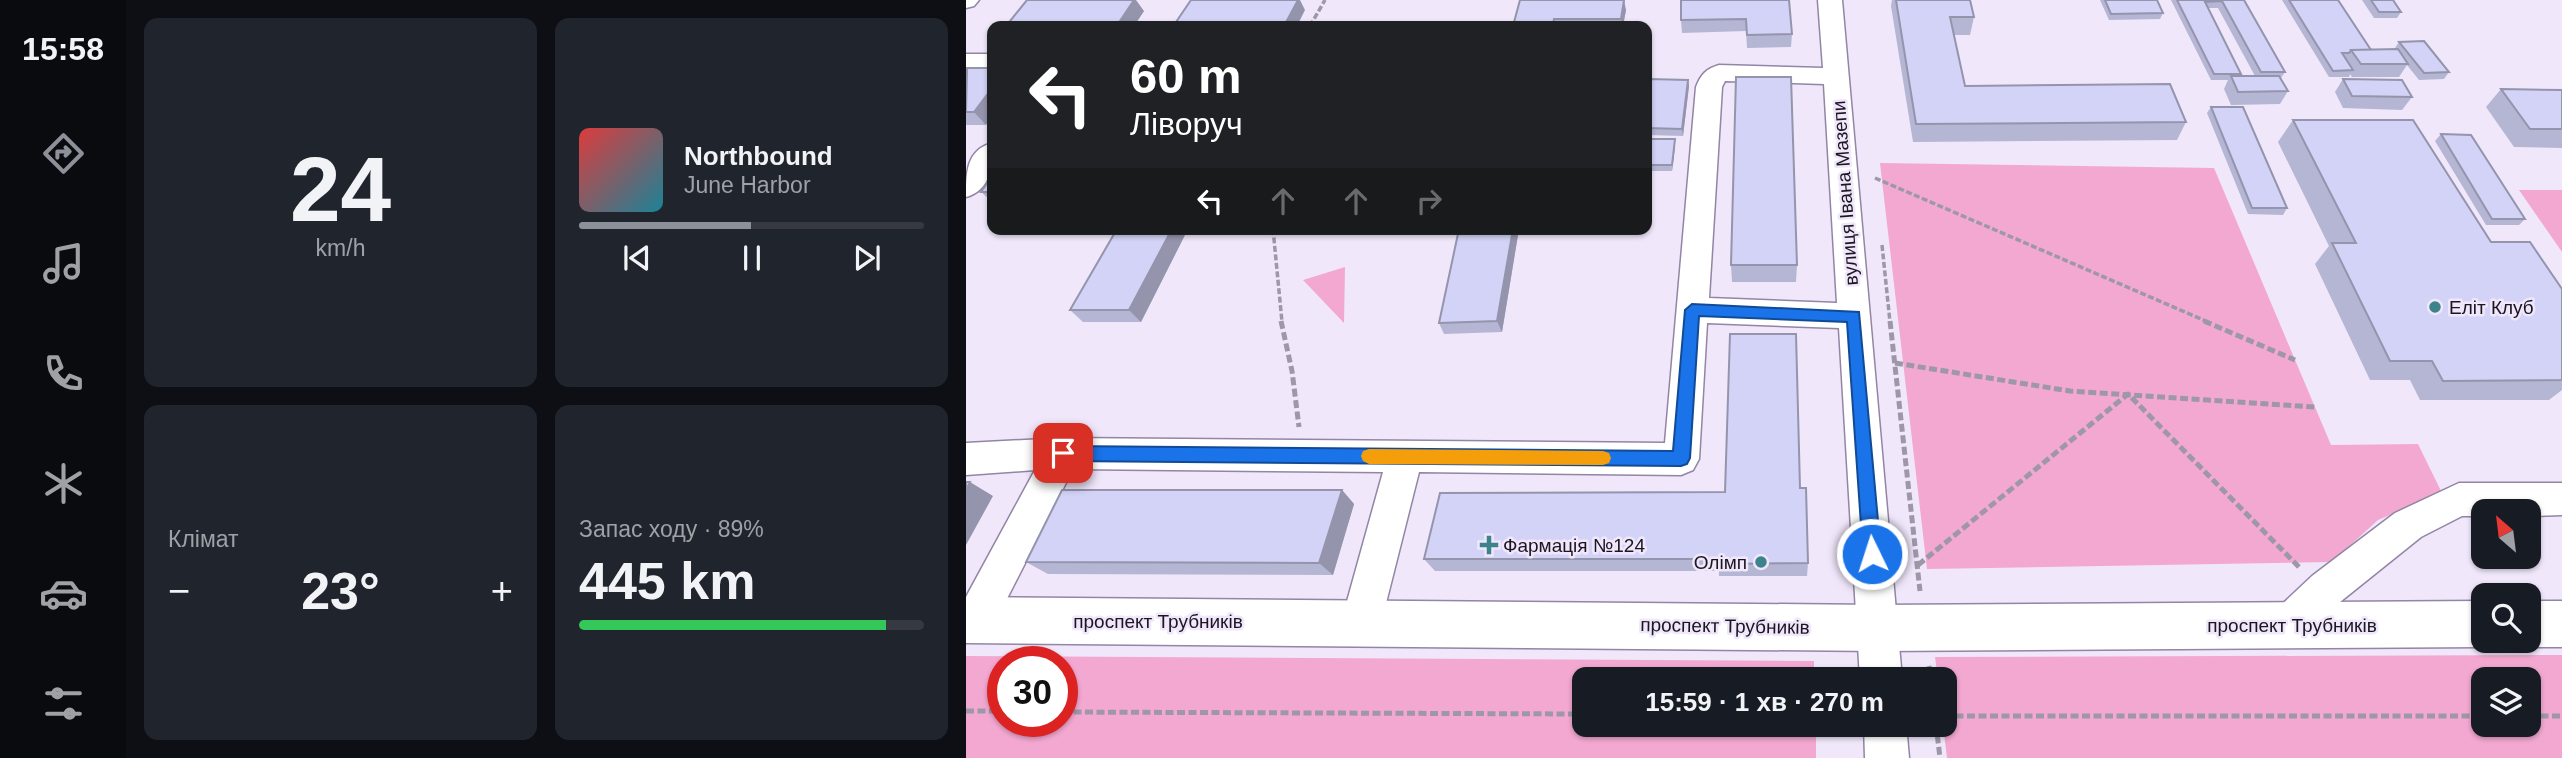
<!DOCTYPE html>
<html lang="uk">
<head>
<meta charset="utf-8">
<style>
  body { margin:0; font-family:Helvetica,sans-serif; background:#20242c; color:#f1f3f6; height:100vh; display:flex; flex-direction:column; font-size:26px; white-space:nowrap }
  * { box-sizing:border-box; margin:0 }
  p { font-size:23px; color:#9ea1a6 }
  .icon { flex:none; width:38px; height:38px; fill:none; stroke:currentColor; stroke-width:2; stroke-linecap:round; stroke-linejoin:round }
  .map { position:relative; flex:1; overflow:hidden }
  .sheet { display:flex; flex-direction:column; gap:18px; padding:18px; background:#0d0f14; width:840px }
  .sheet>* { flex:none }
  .hud { position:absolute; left:21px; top:21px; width:665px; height:214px; border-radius:14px; box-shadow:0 2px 5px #0004; background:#202124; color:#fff; overflow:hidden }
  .needle { width:46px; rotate:332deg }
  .controls { position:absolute; left:1505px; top:499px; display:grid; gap:14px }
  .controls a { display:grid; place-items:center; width:70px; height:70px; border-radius:14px; background:#171b24; box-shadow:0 2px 5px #0004; font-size:35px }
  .speed { position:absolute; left:21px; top:646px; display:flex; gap:14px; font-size:35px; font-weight:700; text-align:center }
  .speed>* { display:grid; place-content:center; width:91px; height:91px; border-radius:50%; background:#171b24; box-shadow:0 2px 5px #0004; line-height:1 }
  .speed .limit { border:10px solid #d22; background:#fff; color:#111 }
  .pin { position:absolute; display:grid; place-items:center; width:60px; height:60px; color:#fff; margin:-30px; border-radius:14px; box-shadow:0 4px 10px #0006 }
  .me { position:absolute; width:77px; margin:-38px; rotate:356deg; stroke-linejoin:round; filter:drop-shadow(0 0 5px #0008) }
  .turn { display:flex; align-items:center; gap:24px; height:147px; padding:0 28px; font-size:32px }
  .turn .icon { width:91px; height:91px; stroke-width:2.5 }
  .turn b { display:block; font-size:49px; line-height:60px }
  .lanes { display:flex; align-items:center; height:66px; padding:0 28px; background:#0003; justify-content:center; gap:35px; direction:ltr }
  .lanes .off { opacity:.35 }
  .big { font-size:52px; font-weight:700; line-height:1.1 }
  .sheet .widget { flex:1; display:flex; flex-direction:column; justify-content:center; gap:10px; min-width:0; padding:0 24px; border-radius:14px; background:#20242c }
  .sheet .dial { align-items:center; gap:0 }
  .dial b { font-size:91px; line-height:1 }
  .song { display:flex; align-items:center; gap:21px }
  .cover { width:84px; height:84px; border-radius:10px; background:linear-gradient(135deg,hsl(0 70% 55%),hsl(190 70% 35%)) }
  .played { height:7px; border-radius:4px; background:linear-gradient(90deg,#8c9099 50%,#363941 50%) }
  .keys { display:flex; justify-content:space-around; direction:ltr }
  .heat { display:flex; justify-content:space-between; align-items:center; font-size:38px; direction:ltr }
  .charge { height:10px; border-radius:5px; background:linear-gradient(90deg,#34c759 89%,#363941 0) }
  .sheet .tiles { flex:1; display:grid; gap:18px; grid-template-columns:repeat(2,1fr) }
  .trip { position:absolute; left:606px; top:667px; width:385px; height:70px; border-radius:14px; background:#171b24; box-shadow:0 2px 5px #0004; font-weight:700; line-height:70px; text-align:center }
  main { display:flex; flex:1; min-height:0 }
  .tab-bar { display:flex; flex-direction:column; width:126px; justify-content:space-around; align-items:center; background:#090b0e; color:#9ea1a6 }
  .tab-bar .icon { width:49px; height:49px }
  .tab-bar .active { color:#8c9099 }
  .tab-bar b { font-size:32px; color:#f1f3f6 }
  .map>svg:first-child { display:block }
</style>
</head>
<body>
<main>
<nav class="tab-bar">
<b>15:58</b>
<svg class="icon active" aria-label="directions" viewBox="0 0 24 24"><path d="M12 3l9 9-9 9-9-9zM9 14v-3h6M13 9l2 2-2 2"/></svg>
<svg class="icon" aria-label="music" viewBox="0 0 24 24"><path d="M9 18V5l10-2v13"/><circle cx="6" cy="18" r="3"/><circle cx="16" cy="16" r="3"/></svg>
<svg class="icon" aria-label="phone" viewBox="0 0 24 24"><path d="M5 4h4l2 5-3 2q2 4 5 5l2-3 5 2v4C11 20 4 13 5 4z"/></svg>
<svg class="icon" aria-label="climate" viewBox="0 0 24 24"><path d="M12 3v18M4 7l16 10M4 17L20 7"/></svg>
<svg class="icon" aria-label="car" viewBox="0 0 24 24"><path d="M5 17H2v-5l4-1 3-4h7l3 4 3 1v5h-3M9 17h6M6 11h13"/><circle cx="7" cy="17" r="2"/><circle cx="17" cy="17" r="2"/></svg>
<svg class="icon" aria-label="filters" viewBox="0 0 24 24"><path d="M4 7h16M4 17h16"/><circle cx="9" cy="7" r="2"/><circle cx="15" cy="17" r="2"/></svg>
</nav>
<section class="sheet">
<div class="tiles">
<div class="widget dial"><b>24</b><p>km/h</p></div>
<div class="widget">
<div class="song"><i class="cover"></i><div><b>Northbound</b><p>June Harbor</p></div></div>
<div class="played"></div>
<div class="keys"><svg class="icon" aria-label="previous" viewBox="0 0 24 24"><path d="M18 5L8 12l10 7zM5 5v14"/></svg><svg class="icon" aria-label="pause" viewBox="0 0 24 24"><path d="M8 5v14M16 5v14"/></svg><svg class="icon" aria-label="next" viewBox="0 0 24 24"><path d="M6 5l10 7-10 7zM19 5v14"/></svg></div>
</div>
<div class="widget"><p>Клімат</p>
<div class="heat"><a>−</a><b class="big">23°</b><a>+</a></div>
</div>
<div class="widget"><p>Запас ходу · 89%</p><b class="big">445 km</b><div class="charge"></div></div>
</div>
</section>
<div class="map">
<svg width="1596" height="758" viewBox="0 0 1596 758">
  <rect width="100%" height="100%" fill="#f0e7fb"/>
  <path fill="#f3a8d1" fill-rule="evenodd" d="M914,163L1248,168L1365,445L1452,444L1476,493L1412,520L1366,562L961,569Z
    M1553,190H1596V252Z
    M379,267L378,323L337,280Z
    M1596,655V758H981L977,725L978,679H972L969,657ZM1563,679V724H1517V679Z
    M0,656L848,661V679H618V724L850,725V758H0ZM37,662H96V721H37Z"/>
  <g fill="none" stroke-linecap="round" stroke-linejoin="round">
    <g stroke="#9385a4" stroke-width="3">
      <path id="minor" d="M0,0H13L8,6L0,8Z
        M852,0H876L936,679H894L873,328L741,323L733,459L727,470L715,475L453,472L415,623L409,637L395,643L381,637L375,623L417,472L107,469L23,634L9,639L0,636V597L69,470L0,475V443L97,438L699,443L730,87C735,74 740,69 753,65L857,68ZM759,81L858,84L871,303L743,298L756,87Z
        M0,54H26V70H0Z
        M26,143C27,165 25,190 0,197C0,174 0,150 26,143Z
        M1493,483H1596V515L1563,516V511H1517V516H1496L1455,537L1374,602L1338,638L1324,644L1310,638L1304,624L1310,610L1346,576L1429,513Z
        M898,724H940L943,758H899Z"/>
    </g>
    <g stroke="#9385a4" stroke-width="3">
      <path id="major" d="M0,597L912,605L1517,601V640H1532L1517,647L912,651L0,643Z
        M1563,601H1596V647H1563L1548,640H1563Z"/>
    </g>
    <path stroke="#9e97a8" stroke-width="3.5" stroke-dasharray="6 2.5" stroke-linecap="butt" d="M344,26L359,0
      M909,178L1242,322
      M307,229L316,322
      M916,245L924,322"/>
    <path stroke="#9e97a8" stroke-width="5" stroke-dasharray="8 3.5" stroke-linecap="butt" d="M315,321L326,371L333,427
      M924,321L954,591
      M1238,321L1329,360
      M929,363L1104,391L1349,407
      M952,565L1162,394L1335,569
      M963,666L965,679
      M0,711H37
      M96,712L618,714
      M978,716H1517
      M1563,716H1596
      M970,724L974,758"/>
    <use href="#minor" fill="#fff" fill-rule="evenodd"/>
    <use href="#major" fill="#fff" fill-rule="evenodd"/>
  </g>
  <path fill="#b5b5d4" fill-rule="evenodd" d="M554,0L660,10L657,26H547Z
    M823,0L826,34L825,47L781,48L780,31L716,33L715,20Z
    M926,0H1004L1008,17L1004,35H987L999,86L1220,122L1211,140L947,142L925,6Z
    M1134,0H1191L1197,13L1194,19L1143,20Z
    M1205,0H1278L1319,72L1315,78L1322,91L1314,104L1265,105L1258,89L1262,80H1245ZM1242,8H1252L1289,76H1274L1275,74Z
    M1316,0H1372L1405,50L1430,49L1429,48L1433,42L1483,72L1478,79L1453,80L1441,65L1433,77H1386L1384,74L1383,77H1363Z
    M1396,0H1427L1435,12L1431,18H1408Z
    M178,11L168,26H40Z
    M0,69L20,125H0Z
    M1377,79L1446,97L1436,110L1377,108L1369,92Z
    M722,80L723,86L717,136L681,135V90Z
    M1535,89L1596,90V148L1548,147L1520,107Z
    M1245,107L1321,208L1317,215L1282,214L1241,113Z
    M1327,120L1525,242L1596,289V390L1583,400H1454L1444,380H1404L1349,264L1363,246L1312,142Z
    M1475,134L1559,219L1553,225H1520L1469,141Z
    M681,139L709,146L706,171H681Z
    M26,176V198H22L15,192Z
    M151,229H222L175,322H117L104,310Z
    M493,229H553L536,332L478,334L473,323Z
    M765,265H831L830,282H766Z
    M834,488L842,563L841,576H753V571H469L458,559L759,492Z
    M376,490L388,504L367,575L82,574L60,562Z"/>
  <path fill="#9494ad" d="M168,0H170L178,11L168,26H154L152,24Z
    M332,0H334L339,10L331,26H318Z
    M658,0L660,10L657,26H656L655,19Z
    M722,80L723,86L717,136L716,129Z
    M26,88V116L20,125L8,112Z
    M709,139V146L706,171V165Z
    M206,229H222L175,322L163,310Z
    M547,229H553L536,332L531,321Z
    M4,482L27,496L0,545V490Z
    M376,490L388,504L367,575L353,563Z"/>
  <path fill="#d3d3f7" stroke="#9494ad" stroke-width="2" d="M61,0H168L152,24H74L73,26H40Z
    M225,0H332L318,26L208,25Z
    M554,0H658L655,19H588L587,26H547Z
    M715,0H823L826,34L781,35L780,19L715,20Z
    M930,0H1004L1008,17H984L999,86L1204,84L1220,122L950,124Z
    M1139,0H1191L1197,13L1145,14Z
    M1211,0H1278L1319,72H1295L1256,1L1239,2L1275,74H1248Z
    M1323,0H1372L1405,50H1385L1383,53H1376L1387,70L1367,71Z
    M1405,0H1427L1435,12H1413Z
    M1458,41L1483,72L1458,73L1433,42Z
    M1432,49L1442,64H1395L1385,50Z
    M1,68H26V88L8,112H0Z
    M1265,76H1313L1322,91L1272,92Z
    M770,77H825L831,265H765Z
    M683,79L722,80L716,129L681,128V90Z
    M1377,79L1436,80L1446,97L1386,96Z
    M1535,89L1596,90V129H1564Z
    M1245,107H1277L1321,208H1286Z
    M1327,120H1447L1525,242H1564L1596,289V380L1477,381L1466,361H1424L1366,243H1390Z
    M1475,134L1505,135L1559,219H1526Z
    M681,139H709L706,165H681Z
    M26,176V192H15Z
    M151,229H206L163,310H104Z
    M493,229H547L531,321L473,323Z
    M764,334H830L834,488H840L842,563L752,564V559H458L474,493L759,492Z
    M0,482H4L0,490Z
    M96,490H376L353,563L60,562Z"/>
  <path fill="#1a73e8" stroke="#114b97" stroke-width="2" d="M726,304L893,312L915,554L912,560L906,562L899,560L897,554L881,322L733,316L724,458L721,464L715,466L97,461L91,459L88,453L91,448L97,446L707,451L719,310Z"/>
  <path fill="#f59e0b" d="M403,449L637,451L643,453L645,458L643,463L637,465L403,464L397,461L395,456L397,451Z"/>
  <g fill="#3c838c" stroke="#f0e7fb" stroke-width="2.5">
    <circle cx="1469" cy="307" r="7"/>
    <path d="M519.5 534.5h7v7h7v7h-7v7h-7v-7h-7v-7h7z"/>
    <circle cx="795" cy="562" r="7"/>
  </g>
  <g text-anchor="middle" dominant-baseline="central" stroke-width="5" stroke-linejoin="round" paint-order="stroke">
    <g font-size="19" fill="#1c1622" stroke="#f0e7fb">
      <text transform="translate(879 193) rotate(-94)">вулиця Івана Мазепи</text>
      <text x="192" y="621">проспект Трубників</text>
      <text x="1326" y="625">проспект Трубників</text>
      <text transform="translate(759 626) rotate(1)">проспект Трубників</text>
    </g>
    <g font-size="19" fill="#1c1622" stroke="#f0e7fb" text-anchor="start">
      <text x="1483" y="307">Еліт Клуб</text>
      <text x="537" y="545">Фармація №124</text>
      <text x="781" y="562" text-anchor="end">Олімп</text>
    </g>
  </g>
</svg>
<div class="controls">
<a><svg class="needle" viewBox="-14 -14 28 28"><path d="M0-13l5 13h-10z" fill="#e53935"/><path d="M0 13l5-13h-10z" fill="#9ea1a6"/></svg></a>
<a><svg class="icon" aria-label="search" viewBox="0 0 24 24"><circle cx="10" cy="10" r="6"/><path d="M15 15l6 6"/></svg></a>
<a><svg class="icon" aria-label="layers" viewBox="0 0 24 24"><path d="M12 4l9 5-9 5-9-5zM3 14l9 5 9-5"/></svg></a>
</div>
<div class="speed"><div class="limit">30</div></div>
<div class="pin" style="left:97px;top:453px;background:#d93025"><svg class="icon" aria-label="arrive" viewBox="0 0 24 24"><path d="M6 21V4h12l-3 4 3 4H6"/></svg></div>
<svg class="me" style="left:906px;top:554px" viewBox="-20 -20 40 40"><circle r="17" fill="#1a73e8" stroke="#fff" stroke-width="3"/><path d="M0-11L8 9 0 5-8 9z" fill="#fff"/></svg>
<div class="trip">15:59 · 1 хв · 270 m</div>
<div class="hud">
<div class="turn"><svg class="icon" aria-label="left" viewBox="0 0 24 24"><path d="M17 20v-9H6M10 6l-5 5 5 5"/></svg><div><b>60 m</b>Ліворуч</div></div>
<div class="lanes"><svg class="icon" aria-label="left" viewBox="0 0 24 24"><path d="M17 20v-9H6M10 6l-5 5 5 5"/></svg><svg class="icon off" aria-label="ahead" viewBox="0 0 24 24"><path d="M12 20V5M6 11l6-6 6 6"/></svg><svg class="icon off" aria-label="ahead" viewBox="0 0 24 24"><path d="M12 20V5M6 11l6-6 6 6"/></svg><svg class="icon off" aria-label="right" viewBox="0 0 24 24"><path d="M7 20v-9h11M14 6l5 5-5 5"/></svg></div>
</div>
</div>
</main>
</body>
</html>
